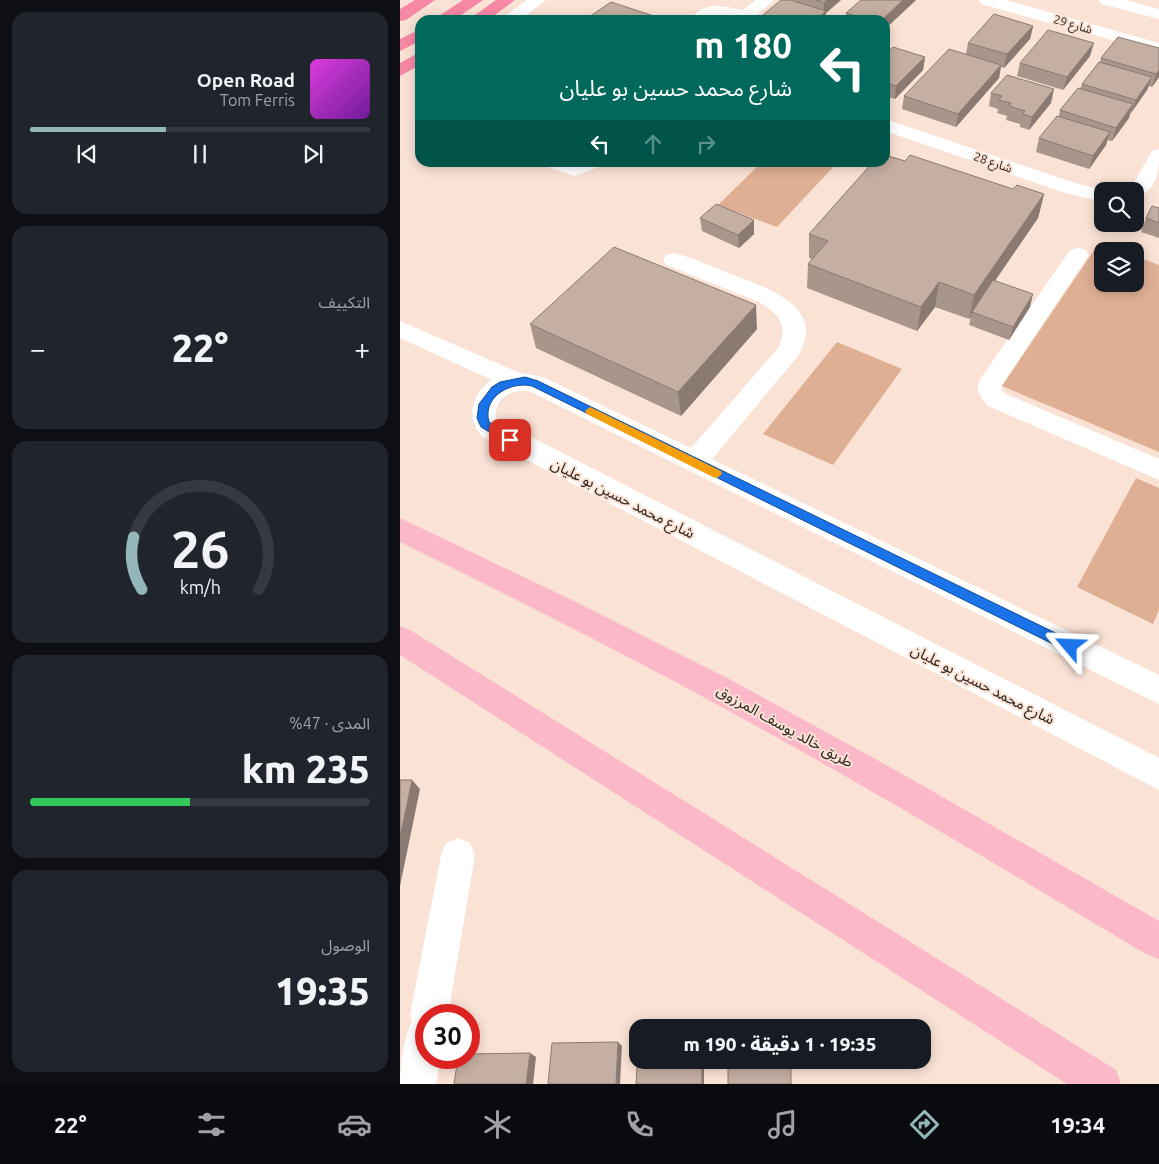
<!DOCTYPE html>
<html lang="ar">
<head>
<meta charset="utf-8">
<style>
  body { margin:0; font-family:Ubuntu,"Noto Sans Arabic",sans-serif; background:#20242c; color:#f1f3f6; direction:rtl; height:100vh; display:flex; flex-direction:column; font-size:19px; white-space:nowrap }
  * { box-sizing:border-box; margin:0 }
  p { font-size:16px; color:#9ea1a6 }
  .icon { flex:none; width:28px; height:28px; fill:none; stroke:currentColor; stroke-width:2; stroke-linecap:round; stroke-linejoin:round }
  .map { position:relative; flex:1; overflow:hidden; direction:ltr }
  .details { display:flex; flex-direction:column; gap:12px; padding:12px; background:#0d0f14; width:400px }
  .details>* { flex:none }
  .hud { position:absolute; left:15px; top:15px; width:475px; height:152px; border-radius:15px; box-shadow:0 2px 12px #0003; direction:rtl; background:#00695c; color:#fff; overflow:hidden }
  .fabs { position:absolute; left:694px; top:182px; display:grid; gap:10px }
  .fabs a { display:grid; place-items:center; width:50px; height:50px; border-radius:10px; background:#171b24; box-shadow:0 2px 12px #0003; font-size:25px }
  .speed { position:absolute; left:15px; top:1004px; display:flex; gap:10px; font-size:25px; font-weight:700; text-align:center }
  .speed>* { display:grid; place-content:center; width:65px; height:65px; border-radius:50%; background:#171b24; box-shadow:0 2px 12px #0003; line-height:1 }
  .speed .limit { border:8px solid #d22; background:#fff; color:#111 }
  .pin { position:absolute; display:grid; place-items:center; width:42px; height:42px; color:#fff; margin:-21px; border-radius:10px; box-shadow:0 2px 8px #0006 }
  .me { position:absolute; width:55px; margin:-28px; rotate:296deg; stroke-linejoin:round; filter:drop-shadow(0 0 4px #0008) }
  .turn { display:flex; align-items:center; gap:18px; height:105px; padding:0 15px; font-size:22px }
  .turn .icon { width:65px; height:65px; stroke-width:2.5 }
  .turn b { display:block; font-size:35px; line-height:42px }
  .lanes { display:flex; align-items:center; height:48px; padding:0 15px; background:#0003; justify-content:center; gap:25px; direction:ltr }
  .lanes .off { opacity:.35 }
  .big { font-size:38px; font-weight:800; line-height:1.1 }
  .details .tile { flex:1; display:flex; flex-direction:column; justify-content:center; gap:8px; min-width:0; padding:0 18px; border-radius:15px; background:#20242c }
  .details .dial { align-items:center; gap:0 }
  .dial svg { height:130px; overflow:visible; fill:none; stroke:#363941; stroke-width:7; stroke-linecap:round; text-anchor:middle }
  .dial text { fill:#f1f3f6; stroke:none }
  .song { display:flex; align-items:center; gap:15px }
  .cover { width:60px; height:60px; border-radius:8px; background:linear-gradient(135deg,hsl(300 70% 55%),hsl(280 70% 35%)) }
  .played { height:5px; border-radius:2px; background:linear-gradient(90deg,#93b6b9 40%,#363941 40%) }
  .keys { display:flex; justify-content:space-around; direction:ltr }
  .heat { display:flex; justify-content:space-between; align-items:center; font-size:28px; direction:ltr }
  .charge { height:8px; border-radius:4px; background:linear-gradient(90deg,#34c759 47%,#363941 0) }
  .trip { position:absolute; left:229px; top:1019px; width:302px; height:50px; border-radius:15px; background:#171b24; box-shadow:0 2px 12px #0003; font-weight:800; line-height:50px; text-align:center; direction:rtl }
  .tabs { display:flex; height:80px; justify-content:space-around; align-items:center; background:#090b0e; color:#9ea1a6 }
  .tabs .icon { width:35px; height:35px }
  .tabs .current { color:#93b6b9 }
  .tabs b { font-size:22px; color:#f1f3f6 }
  main { display:flex; flex:1; min-height:0 }
  .map>svg:first-child { display:block }
</style>
</head>
<body>
<main>
<div class="map">
<svg width="759" height="1084" viewBox="0 0 759 1084">
  <rect width="100%" height="100%" fill="#fae2d5"/>
  <path fill="#dfaf94" d="M362,162H436L437,163L377,227L318,205Z
    M699,243L720,251H702V284H735V256L759,265V452L602,386Z
    M437,342L502,369L433,465L363,434Z
    M736,478L759,488V610L753,624L677,587Z"/>
  <g fill="none" stroke-linecap="round" stroke-linejoin="round">
    <path fill="#fff" fill-rule="evenodd" d="M127,0H146L120,20H100Z
      M356,0H374L351,20H332L334,18L319,15L311,20H290C304,0 323,6 343,10Z
      M579,0H606L759,43V53L581,4Z
      M699,0H726L759,9V19L701,4Z
      M485,119L675,183L708,191H702V202L662,192L485,131Z
      M759,149C759,170 759,191 735,197V191H724L735,181L752,151Z
      M140,162H204L201,166L175,176L143,166Z
      M678,248L686,250L689,255L602,385V390L606,394L759,459V480L588,406C580,397 574,390 581,378L670,250Z
      M274,253C294,258 313,267 331,274C367,288 428,306 398,356L312,459L759,675V704L129,391C110,389 94,398 96,419L759,758V790L83,437C65,419 71,393 92,380L0,338V321L120,373L143,377L291,448L379,347C388,322 379,315 359,302L266,265L263,260L266,255Z
      M58,838L70,843L75,855L48,1015H26V1058H41L36,1084H0C0,1063 4,1039 12,1020L10,1015L41,855L46,843Z"/>
    <path fill="#fab8c9" fill-rule="evenodd" d="M0,518L172,600L333,681L499,772L759,921V959L746,954C620,879 494,802 365,731C246,664 123,603 0,542Z
      M0,626L10,630L716,1070L721,1084H667L0,655Z"/>
    <path fill="#f788a5" fill-rule="evenodd" d="M15,0H35L6,20L0,21V9Z
      M63,0H83L54,20H33Z
      M96,0H115L88,20H68Z
      M20,29V41L0,51V39Z
      M20,52V65L0,76V63Z"/>
  </g>
  <path fill="#a9968b" d="M393,0H441L426,13V20H363V15L393,1Z
    M461,0H516L485,29V20H446V13Z
    M633,26L630,39L604,68L601,67L599,78L556,127L502,109L504,96L566,54L568,43Z
    M759,48V77L752,87L749,86L747,90L731,113H730L729,118L712,141L707,140L706,145L689,169L636,152L639,138L659,116L660,110L680,89L682,84L700,62L701,58Z
    M485,55L525,57L523,70L495,99L485,96Z
    M690,56L663,90L617,76L620,63Z
    M591,93L651,103L629,130L620,127V124L606,120L607,116L597,113L598,109L589,106Z
    M505,161L613,189L644,194L638,218L595,280L630,307L609,340L569,325L571,317L569,319L535,307L517,331L407,288L408,264L412,259L409,258V234Z
    M759,208V238L741,232L746,218Z
    M300,218L354,220V234L339,248L302,231Z
    M130,324L357,329L281,416L136,348Z"/>
  <path fill="#8a7a71" d="M427,0H441L426,13V20H416L424,13V3Z
    M503,0H516L485,29V20H482Z
    M633,26L630,39L604,68L607,54Z
    M694,43L690,56L663,90L667,77Z
    M525,57L523,70L495,99L496,86Z
    M601,65L599,78L556,127L558,114Z
    M759,70V77L752,87L756,74Z
    M752,77L747,90L731,113L736,100Z
    M654,89L651,103L629,130L632,117Z
    M733,104L729,118L712,141L716,128Z
    M710,132L706,145L689,169L693,156Z
    M644,194L638,218L573,313L572,312L571,317L569,319L574,295Z
    M354,220V234L339,248L338,235Z
    M539,282L535,307L517,331L521,307Z
    M633,294L630,307L609,340L613,327Z
    M356,305L357,329L281,416L278,392Z
    M12,780L20,789L0,886V838Z
    M218,1042L222,1046L220,1084H216Z
    M130,1053L136,1057L133,1084H126Z
    M302,1060H304V1084H302Z"/>
  <path fill="#c5aea2" stroke="#8a7a71" d="M381,0H390L426,11L416,20H380L363,15Z
    M416,0H427L424,3Z
    M461,0H503L482,20H468L446,13Z
    M211,2L266,20H197L189,17Z
    M594,14L633,26L607,54L568,43Z
    M353,17L362,20H350Z
    M648,30L694,43L667,77L620,63Z
    M718,37L759,48V70L756,74L701,58Z
    M493,47L525,57L496,86L485,82V55Z
    M549,49L601,65L558,114L504,96Z
    M699,62L752,77L736,100L682,84Z
    M607,75L654,89L632,117L623,114L625,111L609,106L611,103L599,100L602,96L591,93Z
    M678,88L733,104L716,128L660,110Z
    M657,116L710,132L693,156L639,138Z
    M485,155L505,161L510,155L613,189L617,185L644,194L574,295L539,282L521,307L408,264L428,241L409,234L473,162H485Z
    M316,204L354,220L338,235L300,218Z
    M752,206L759,208V223L746,218Z
    M214,247L356,305L278,392L130,324Z
    M593,280L633,294L613,327L572,312Z
    M0,780H12L0,838Z
    M218,1042L216,1084H148L152,1043Z
    M238,1051V1060H302V1084H236Z
    M130,1053L126,1084H54L58,1058H69V1054Z
    M328,1060H391V1084H328Z"/>
  <path fill="#1a73e8" stroke="#114b97" d="M125,377L138,381L674,642L676,646L674,650H665L132,386C110,381 82,397 89,422L115,440L114,442H106L81,427L77,418L79,404L92,387L100,382Z"/>
  <path fill="#f59e0b" d="M190,407L321,471L322,474L317,478L313,477L187,414L185,411Z"/>
  <g text-anchor="middle" dominant-baseline="central" stroke-width="4" stroke-linejoin="round" paint-order="stroke">
    <g font-size="12" fill="#2b231e" stroke="#fae2d5">
      <text transform="translate(673 24) rotate(16)">شارع 29</text>
      <text transform="translate(593 162) rotate(19)">شارع 28</text>
    </g>
    <g font-size="15" fill="#2b231e" stroke="#fae2d5">
      <text transform="translate(223 498) rotate(27)">شارع محمد حسين بو عليان</text>
      <text transform="translate(583 684) rotate(27)">شارع محمد حسين بو عليان</text>
      <text transform="translate(385 726) rotate(29)">طريق خالد يوسف المرزوق</text>
    </g>
  </g>
</svg>
<div class="fabs">
<a><svg class="icon" aria-label="search" viewBox="0 0 24 24"><circle cx="10" cy="10" r="6"/><path d="M15 15l6 6"/></svg></a>
<a><svg class="icon" aria-label="layers" viewBox="0 0 24 24"><path d="M12 4l9 5-9 5-9-5zM3 14l9 5 9-5"/></svg></a>
</div>
<div class="speed"><div class="limit">30</div></div>
<div class="pin" style="left:110px;top:440px;background:#d93025"><svg class="icon" aria-label="arrive" viewBox="0 0 24 24"><path d="M6 21V4h12l-3 4 3 4H6"/></svg></div>
<svg class="me" style="left:670px;top:646px" viewBox="-20 -20 40 40"><path d="M0-17L14 15 0 8-14 15z" fill="#1a73e8" stroke="#fff" stroke-width="4"/></svg>
<div class="trip">19:35 · 1 دقيقة · 190 m</div>
<div class="hud">
<div class="turn"><svg class="icon" aria-label="left" viewBox="0 0 24 24"><path d="M17 20v-9H6M10 6l-5 5 5 5"/></svg><div><b>180 m</b>شارع محمد حسين بو عليان</div></div>
<div class="lanes"><svg class="icon" aria-label="left" viewBox="0 0 24 24"><path d="M17 20v-9H6M10 6l-5 5 5 5"/></svg><svg class="icon off" aria-label="ahead" viewBox="0 0 24 24"><path d="M12 20V5M6 11l6-6 6 6"/></svg><svg class="icon off" aria-label="right" viewBox="0 0 24 24"><path d="M7 20v-9h11M14 6l5 5-5 5"/></svg></div>
</div>
</div>
<section class="details">
<div class="tile">
<div class="song"><i class="cover"></i><div><b>Open Road</b><p>Tom Ferris</p></div></div>
<div class="played"></div>
<div class="keys"><svg class="icon" aria-label="previous" viewBox="0 0 24 24"><path d="M18 5L8 12l10 7zM5 5v14"/></svg><svg class="icon" aria-label="pause" viewBox="0 0 24 24"><path d="M8 5v14M16 5v14"/></svg><svg class="icon" aria-label="next" viewBox="0 0 24 24"><path d="M6 5l10 7-10 7zM19 5v14"/></svg></div>
</div>
<div class="tile"><p>التكييف</p>
<div class="heat"><a>−</a><b class="big">22°</b><a>+</a></div>
</div>
<div class="tile dial"><svg viewBox="0 0 100 80">
<path d="M14 69A42 42 0 1 1 86 69"/>
<path d="M14 69A42 42 0 0 1 9 37" stroke="#93b6b9"/>
<text x="50" y="56" font-size="32" font-weight="700">26</text>
<text x="50" y="72" font-size="11">km/h</text>
</svg></div>
<div class="tile"><p>المدى · 47%</p><b class="big">235 km</b><div class="charge"></div></div>
<div class="tile"><p>الوصول</p><b class="big">19:35</b></div>
</section>
</main>
<nav class="tabs">
<b>19:34</b>
<svg class="icon current" aria-label="directions" viewBox="0 0 24 24"><path d="M12 3l9 9-9 9-9-9zM9 14v-3h6M13 9l2 2-2 2"/></svg>
<svg class="icon" aria-label="music" viewBox="0 0 24 24"><path d="M9 18V5l10-2v13"/><circle cx="6" cy="18" r="3"/><circle cx="16" cy="16" r="3"/></svg>
<svg class="icon" aria-label="phone" viewBox="0 0 24 24"><path d="M5 4h4l2 5-3 2q2 4 5 5l2-3 5 2v4C11 20 4 13 5 4z"/></svg>
<svg class="icon" aria-label="climate" viewBox="0 0 24 24"><path d="M12 3v18M4 7l16 10M4 17L20 7"/></svg>
<svg class="icon" aria-label="car" viewBox="0 0 24 24"><path d="M5 17H2v-5l4-1 3-4h7l3 4 3 1v5h-3M9 17h6M6 11h13"/><circle cx="7" cy="17" r="2"/><circle cx="17" cy="17" r="2"/></svg>
<svg class="icon" aria-label="filters" viewBox="0 0 24 24"><path d="M4 7h16M4 17h16"/><circle cx="9" cy="7" r="2"/><circle cx="15" cy="17" r="2"/></svg>
<b>22°</b>
</nav>
</body>
</html>
